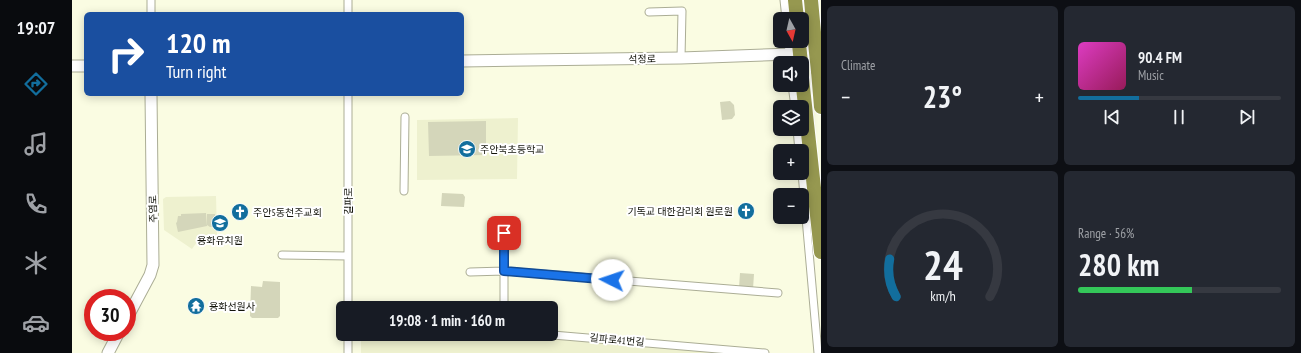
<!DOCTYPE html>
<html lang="en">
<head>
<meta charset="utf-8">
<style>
  body { margin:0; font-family:"PT Sans Narrow","Noto Sans KR",sans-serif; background:#242831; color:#f1f3f6; height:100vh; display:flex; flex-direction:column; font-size:15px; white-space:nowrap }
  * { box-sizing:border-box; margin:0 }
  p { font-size:13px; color:#9ea1a6 }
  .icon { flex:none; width:22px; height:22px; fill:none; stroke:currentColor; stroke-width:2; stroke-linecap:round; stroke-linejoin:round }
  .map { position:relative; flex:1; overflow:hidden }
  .drawer { display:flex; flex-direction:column; gap:6px; padding:6px; background:#0d0f14; width:480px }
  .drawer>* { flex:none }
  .guide { position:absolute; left:12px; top:12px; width:380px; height:84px; border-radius:6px; box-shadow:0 2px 10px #0003; background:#1a4fa0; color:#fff; overflow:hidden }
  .needle { width:26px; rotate:172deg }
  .buttons { position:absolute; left:701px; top:12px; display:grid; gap:8px }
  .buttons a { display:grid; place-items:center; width:36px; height:36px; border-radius:6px; background:#171b24; box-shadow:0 2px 10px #0003; font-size:20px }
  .speed { position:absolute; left:12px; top:289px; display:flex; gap:8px; font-size:20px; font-weight:700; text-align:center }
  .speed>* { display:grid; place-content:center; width:52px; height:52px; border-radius:50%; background:#171b24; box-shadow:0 2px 10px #0003; line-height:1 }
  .speed .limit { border:6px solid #d22; background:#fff; color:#111 }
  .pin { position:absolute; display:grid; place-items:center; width:34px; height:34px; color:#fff; margin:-17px; border-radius:8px; box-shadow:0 2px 6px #0006 }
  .me { position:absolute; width:44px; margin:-22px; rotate:274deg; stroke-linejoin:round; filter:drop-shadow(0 0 3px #0008) }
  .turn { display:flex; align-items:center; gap:14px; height:84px; padding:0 16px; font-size:18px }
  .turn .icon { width:52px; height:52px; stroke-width:2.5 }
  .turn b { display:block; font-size:28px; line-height:34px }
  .big { font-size:30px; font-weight:600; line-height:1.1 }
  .drawer .tile { flex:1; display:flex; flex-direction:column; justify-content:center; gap:6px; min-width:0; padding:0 14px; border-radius:6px; background:#242831 }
  .drawer .dial { align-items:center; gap:0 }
  .dial svg { height:104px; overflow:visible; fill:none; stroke:#363941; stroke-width:7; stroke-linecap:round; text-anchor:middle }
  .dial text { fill:#f1f3f6; stroke:none }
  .song { display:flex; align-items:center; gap:12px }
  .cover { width:48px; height:48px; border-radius:6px; background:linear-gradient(135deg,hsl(310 70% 55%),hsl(330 70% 35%)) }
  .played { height:4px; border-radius:2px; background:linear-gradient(90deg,#126e9d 30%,#363941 30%) }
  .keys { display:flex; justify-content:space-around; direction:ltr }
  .heat { display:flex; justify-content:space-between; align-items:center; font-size:22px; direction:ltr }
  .charge { height:6px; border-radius:3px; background:linear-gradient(90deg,#34c759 56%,#363941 0) }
  .drawer .tiles { flex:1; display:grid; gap:6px; grid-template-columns:repeat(2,1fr) }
  .trip { position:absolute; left:264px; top:301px; width:222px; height:40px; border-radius:6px; background:#171b24; box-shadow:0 2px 10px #0003; font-weight:600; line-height:40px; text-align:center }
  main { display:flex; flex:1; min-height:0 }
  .tabs { display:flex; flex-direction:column; width:72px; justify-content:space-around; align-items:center; background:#090b0e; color:#9ea1a6 }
  .tabs .icon { width:28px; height:28px }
  .tabs .on { color:#126e9d }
  .tabs b { font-size:18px; color:#f1f3f6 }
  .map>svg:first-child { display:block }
</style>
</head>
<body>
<main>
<nav class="tabs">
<b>19:07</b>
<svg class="icon on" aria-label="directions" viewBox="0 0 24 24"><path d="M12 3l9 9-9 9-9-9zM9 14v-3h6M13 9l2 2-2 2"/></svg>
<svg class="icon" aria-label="music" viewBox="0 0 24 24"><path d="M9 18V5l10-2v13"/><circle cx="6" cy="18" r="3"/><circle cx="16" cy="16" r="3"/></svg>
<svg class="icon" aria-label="phone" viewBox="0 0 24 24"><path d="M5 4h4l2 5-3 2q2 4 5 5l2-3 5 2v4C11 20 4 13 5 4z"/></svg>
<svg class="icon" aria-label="climate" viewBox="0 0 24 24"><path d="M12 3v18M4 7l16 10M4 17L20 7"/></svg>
<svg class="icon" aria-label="car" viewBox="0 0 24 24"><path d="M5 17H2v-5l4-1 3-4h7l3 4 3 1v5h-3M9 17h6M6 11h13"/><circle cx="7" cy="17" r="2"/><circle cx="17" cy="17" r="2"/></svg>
</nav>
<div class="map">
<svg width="749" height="353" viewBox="0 0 749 353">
  <rect width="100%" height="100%" fill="#fafce2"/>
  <path fill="#eef1cf" d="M446,118L445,179L345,180V120Z
    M144,196L145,235L134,241L133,245L125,242L120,249L92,230L91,199L94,197Z
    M289,334H411L660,353H289Z"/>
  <path fill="#d4d6ba" d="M658,101L662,105L663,115L660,119L650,120L648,102Z
    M414,121V155L357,156L356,122Z
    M370,193L391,194L393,197L392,207L369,206Z
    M134,213L135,226L106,232L104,223L105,222L106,216H109V214Z
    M135,214H143L144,227H138L135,225Z
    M668,273L682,274L681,289L667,288Z
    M191,281L208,282V316L206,318H180L178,316L179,286L190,287Z"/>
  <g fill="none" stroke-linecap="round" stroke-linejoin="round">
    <g stroke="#abad95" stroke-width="9">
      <path id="street" d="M79,0V14
        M276,0V14
        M712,0L714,19
        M577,12L610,11L609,58
        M716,41L718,63
        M720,85L723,107
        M725,129L727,151
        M730,173L746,353
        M332,191L333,117
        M210,255L276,256
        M398,272L432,271L706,293
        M276,308V94
        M432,308V233
        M469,334L693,353
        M276,353V334"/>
    </g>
    <g stroke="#abad95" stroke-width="13">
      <path id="secondary" d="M390,61L609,58L749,53
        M0,66H14
        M55,318L78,275L81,265L79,94
        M36,353L47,332"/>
    </g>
    <g stroke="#fff" stroke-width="16">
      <path id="highway" d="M723,0L725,19
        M739,0L743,43
        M746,71L749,107
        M730,78L749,252"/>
    </g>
    <use href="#street" stroke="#fff" stroke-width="7"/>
    <use href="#secondary" stroke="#fff" stroke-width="11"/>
    <use href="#highway" stroke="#969850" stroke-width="14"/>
    <g stroke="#fff" stroke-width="16" stroke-linecap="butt">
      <path id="highway-bridge" d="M743,43L746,71
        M727,44L729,63"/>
    </g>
    <use href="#highway-bridge" stroke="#969850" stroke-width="14"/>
  </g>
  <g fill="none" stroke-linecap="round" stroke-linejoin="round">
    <g stroke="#114b97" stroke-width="10">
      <path id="route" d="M432,233V271L540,280"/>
    </g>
    <use href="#route" stroke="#1a73e8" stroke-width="7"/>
  </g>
  <defs>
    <g id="school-disc" transform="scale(0.9)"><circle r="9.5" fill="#126e9d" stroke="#fff"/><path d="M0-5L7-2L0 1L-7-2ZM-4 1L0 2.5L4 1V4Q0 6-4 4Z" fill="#fff"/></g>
    <g id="church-disc" transform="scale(0.9)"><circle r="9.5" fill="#126e9d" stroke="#fff"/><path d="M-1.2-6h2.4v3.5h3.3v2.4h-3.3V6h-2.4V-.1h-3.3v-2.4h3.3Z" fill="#fff"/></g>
    <g id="temple-disc" transform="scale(0.9)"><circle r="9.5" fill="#126e9d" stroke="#fff"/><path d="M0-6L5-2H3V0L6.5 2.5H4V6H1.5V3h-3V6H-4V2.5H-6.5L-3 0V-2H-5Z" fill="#fff"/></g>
  </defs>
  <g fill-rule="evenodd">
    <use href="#school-disc" x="395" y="149"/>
    <use href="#church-disc" x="674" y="211"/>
    <use href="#church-disc" x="168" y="212"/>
    <use href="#school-disc" x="148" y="223"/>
    <use href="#temple-disc" x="124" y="306"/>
  </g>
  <g text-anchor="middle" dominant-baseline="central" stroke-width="4" stroke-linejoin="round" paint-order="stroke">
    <g font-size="10" fill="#13140b" stroke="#fff">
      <text transform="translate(570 59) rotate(-1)">석정로</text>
      <text transform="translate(276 201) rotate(-90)">길파로</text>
      <text transform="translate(81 209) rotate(-91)">주염로</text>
      <text transform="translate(545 340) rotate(5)">길파로41번길</text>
    </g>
    <g font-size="10" fill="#13140b" stroke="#fff" text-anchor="start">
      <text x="408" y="149">주안북초등학교</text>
      <text x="661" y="211" text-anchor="end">기독교 대한감리회 원로원</text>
      <text x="181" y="212">주안5동천주교회</text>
      <text x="148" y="240" text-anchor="middle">용화유치원</text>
      <text x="137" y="306">용화선원사</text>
    </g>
  </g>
</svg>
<div class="buttons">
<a><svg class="needle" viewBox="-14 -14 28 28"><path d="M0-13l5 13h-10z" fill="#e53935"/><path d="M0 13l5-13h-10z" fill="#9ea1a6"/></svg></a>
<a><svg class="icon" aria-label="sound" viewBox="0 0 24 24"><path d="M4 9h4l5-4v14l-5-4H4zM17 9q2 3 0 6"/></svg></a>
<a><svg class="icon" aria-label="layers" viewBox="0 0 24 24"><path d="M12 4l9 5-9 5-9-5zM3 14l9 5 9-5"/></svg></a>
<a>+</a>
<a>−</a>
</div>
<div class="speed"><div class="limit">30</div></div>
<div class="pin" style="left:432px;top:233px;background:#d93025"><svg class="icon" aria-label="arrive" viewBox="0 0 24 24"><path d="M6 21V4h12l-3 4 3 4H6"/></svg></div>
<svg class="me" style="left:540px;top:280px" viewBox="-20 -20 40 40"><circle r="19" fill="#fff"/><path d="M0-13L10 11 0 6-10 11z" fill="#1a73e8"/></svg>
<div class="trip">19:08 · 1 min · 160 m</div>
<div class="guide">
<div class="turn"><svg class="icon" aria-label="right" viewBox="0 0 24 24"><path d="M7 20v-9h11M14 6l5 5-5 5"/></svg><div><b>120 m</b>Turn right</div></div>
</div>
</div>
<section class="drawer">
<div class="tiles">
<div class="tile"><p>Climate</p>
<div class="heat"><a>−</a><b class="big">23°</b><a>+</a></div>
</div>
<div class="tile">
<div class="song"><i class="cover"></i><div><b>90.4 FM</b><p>Music</p></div></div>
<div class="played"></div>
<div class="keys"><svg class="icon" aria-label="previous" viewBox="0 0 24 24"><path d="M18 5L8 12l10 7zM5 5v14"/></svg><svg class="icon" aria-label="pause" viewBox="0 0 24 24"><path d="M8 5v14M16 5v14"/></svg><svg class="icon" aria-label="next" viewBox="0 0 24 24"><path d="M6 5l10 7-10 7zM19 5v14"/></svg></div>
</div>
<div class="tile dial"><svg viewBox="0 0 100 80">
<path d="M14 69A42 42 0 1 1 86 69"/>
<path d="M14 69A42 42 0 0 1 9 40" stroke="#126e9d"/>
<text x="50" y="56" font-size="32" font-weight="700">24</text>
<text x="50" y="72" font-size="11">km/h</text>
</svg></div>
<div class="tile"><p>Range · 56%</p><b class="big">280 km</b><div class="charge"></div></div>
</div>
</section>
</main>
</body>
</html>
